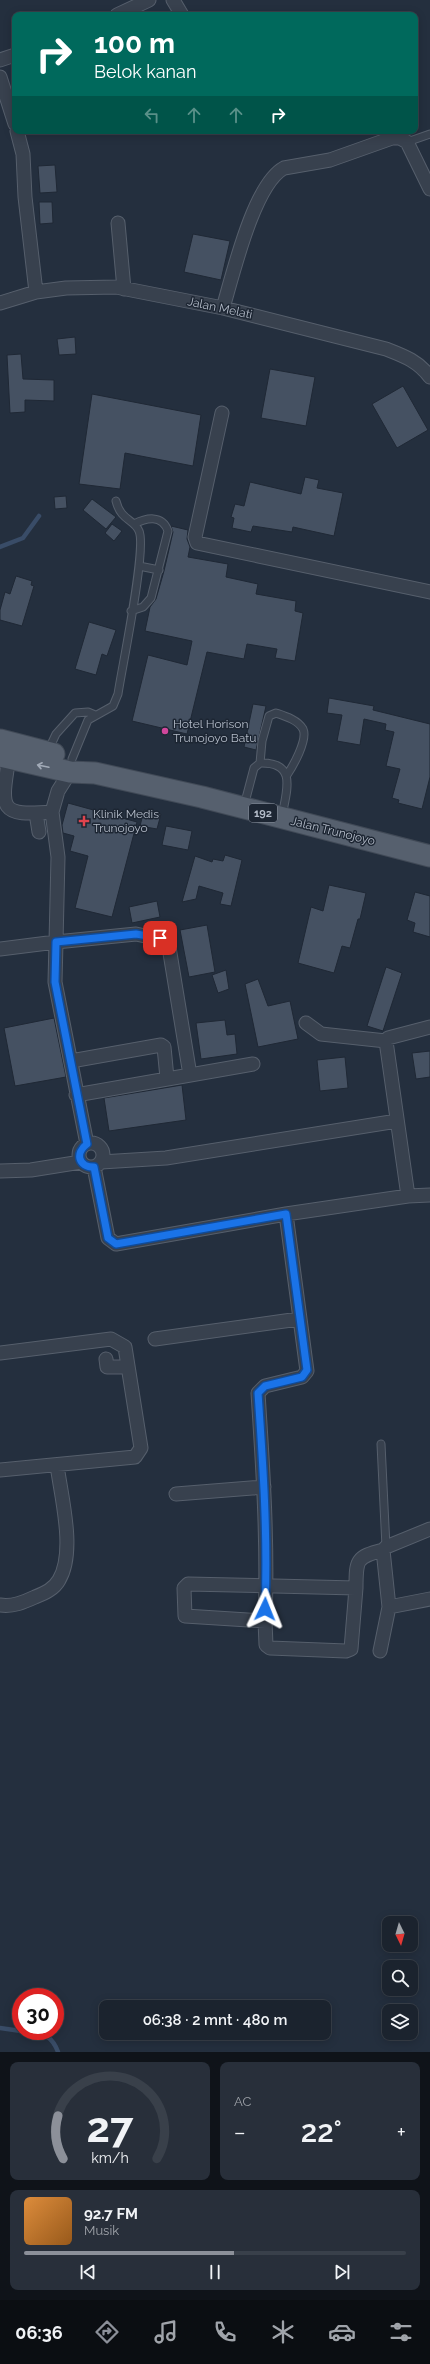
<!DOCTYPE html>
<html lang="id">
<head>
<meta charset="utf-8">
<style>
  body { margin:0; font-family:Raleway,sans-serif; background:#282f3a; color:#f1f3f6; height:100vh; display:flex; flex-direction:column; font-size:15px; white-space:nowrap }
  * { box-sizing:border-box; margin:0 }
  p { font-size:13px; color:#a0a4aa }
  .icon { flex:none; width:22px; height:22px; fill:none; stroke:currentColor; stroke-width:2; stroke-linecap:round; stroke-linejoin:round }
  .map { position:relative; height:2052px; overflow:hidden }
  .panel { display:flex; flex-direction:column; gap:10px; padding:10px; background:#0f1319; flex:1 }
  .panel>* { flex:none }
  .hud { position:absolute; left:12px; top:12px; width:406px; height:122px; border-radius:8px; box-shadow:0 2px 10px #0003,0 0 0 1px #39404a; background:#00695c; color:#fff; overflow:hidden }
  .needle { width:26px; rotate:175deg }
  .controls { position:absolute; left:382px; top:1916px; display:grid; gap:8px }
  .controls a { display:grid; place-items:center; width:36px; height:36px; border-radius:8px; background:#1b232e; box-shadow:0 2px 10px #0003,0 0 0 1px #39404a; font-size:20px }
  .speed { position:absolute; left:12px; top:1988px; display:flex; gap:8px; font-size:20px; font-weight:700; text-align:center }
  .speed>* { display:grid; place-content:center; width:52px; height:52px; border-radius:50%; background:#1b232e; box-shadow:0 2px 10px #0003,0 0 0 1px #39404a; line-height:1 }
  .speed .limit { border:6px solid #d22; background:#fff; color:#111 }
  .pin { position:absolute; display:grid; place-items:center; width:34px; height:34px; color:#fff; margin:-17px; border-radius:8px; box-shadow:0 2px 6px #0006 }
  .me { position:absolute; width:44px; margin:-22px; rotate:2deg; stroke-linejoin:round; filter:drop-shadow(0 0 3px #0008) }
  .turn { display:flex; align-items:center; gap:14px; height:84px; padding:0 16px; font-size:18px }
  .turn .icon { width:52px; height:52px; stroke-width:2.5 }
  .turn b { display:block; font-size:28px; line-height:34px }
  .lanes { display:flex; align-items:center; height:38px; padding:0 16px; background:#0003; justify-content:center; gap:20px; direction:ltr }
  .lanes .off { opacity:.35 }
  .big { font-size:30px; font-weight:600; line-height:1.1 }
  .panel .tile { flex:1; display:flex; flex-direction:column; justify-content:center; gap:6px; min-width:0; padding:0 14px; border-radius:8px; background:#282f3a }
  .panel .dial { align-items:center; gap:0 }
  .dial svg { height:104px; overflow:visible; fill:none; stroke:#39404a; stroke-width:7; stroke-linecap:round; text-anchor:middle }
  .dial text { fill:#f1f3f6; stroke:none }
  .song { display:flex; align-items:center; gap:12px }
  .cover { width:48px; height:48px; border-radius:6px; background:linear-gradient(135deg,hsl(30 70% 55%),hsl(30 70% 35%)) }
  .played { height:4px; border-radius:2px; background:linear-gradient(90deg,#8c9099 55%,#39404a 55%) }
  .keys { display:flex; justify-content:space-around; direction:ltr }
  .heat { display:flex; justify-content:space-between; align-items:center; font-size:22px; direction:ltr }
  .panel .tiles { flex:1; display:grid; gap:10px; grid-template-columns:1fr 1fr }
  .tile:last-child { grid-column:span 2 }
  .trip { position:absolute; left:99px; top:2000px; width:232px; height:40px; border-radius:8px; background:#1b232e; box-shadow:0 2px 10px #0003,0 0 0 1px #39404a; font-weight:600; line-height:40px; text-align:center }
  .tab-bar { display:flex; height:64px; justify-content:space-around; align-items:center; background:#0b0e12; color:#a0a4aa }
  .tab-bar .icon { width:28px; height:28px }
  .tab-bar .current { color:#8c9099 }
  .tab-bar b { font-size:18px; color:#f1f3f6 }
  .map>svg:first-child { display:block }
</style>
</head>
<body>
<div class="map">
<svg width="430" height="2052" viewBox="0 0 430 2052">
  <rect width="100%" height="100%" fill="#242f3e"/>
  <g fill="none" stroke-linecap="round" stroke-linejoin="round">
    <path stroke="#394c67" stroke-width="4.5" d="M0,547L23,538L39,516
      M0,2028L21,2031
      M29,2031C44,2032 53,2038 58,2052"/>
  </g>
  <path fill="#455162" stroke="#1f2835" d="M55,165L57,192L40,193L38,166Z
    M39,202H52L53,223L40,224Z
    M193,234L230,241L221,280L184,272Z
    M75,337L76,354L59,355L57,339Z
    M21,354L23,379L54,380V401L25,400V412L10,413L7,355Z
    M270,369L315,377L306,426L261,418Z
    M403,386L428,430L397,448L372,404Z
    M92,394L201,415L193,466L125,453L120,489L79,484Z
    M305,477L319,480L317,488L343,493L334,536L293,527L292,532L253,526L251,532L232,528L234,518L231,517L235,504L244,506L250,482L301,494Z
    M66,496L67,508L55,509L54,497Z
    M92,499L116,517L106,529L83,510Z
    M112,524L122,531L114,541L105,533Z
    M171,526L188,530L187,539L190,547L188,557L228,564L226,577L258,584L256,594L296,601L295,611L303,613L295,661L275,658L277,649L247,644L244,659L207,652L187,734L132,721L148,655L187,665L192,641L145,631L150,607L156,599L164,571L173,532Z
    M16,576L32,581L31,585L34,586L22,626L0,620V610L5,592L10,594Z
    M89,622L116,630L107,656L102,654L96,675L75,669Z
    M329,698L374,706L373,710L430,724V777L422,809L398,803L399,800L392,798L400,769L386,766L394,732L385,730L386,724L364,719L360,745L337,741L342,715L327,713Z
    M253,704L266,706L256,750L244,747Z
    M68,803L137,822L112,917L75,908L88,856L70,851L74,836L63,833L62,825Z
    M144,810L161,814L157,829L140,826Z
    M166,826L192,831L188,850L162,845Z
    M225,855L242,860L231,906L220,904L223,893L199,886L196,899L182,902L195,856L212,862L213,859L223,861Z
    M329,885L366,893L360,919H358L350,948L342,946L334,973L298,963L311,907L323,911Z
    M415,892L430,896V937L413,932L415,923L407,920Z
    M157,901L160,917L132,923L129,907Z
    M207,925L215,972L189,977L180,930Z
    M386,967L402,973L383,1031L367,1026Z
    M226,970L229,989L218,993L212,975Z
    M258,979L268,1006L290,1001L298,1039L258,1047L245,984Z
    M54,1018L66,1077L15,1086L4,1028Z
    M225,1020L227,1035L235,1034L237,1054L201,1059L196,1023Z
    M430,1051V1077L416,1079L412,1053Z
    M345,1057L348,1088L320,1091L317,1060Z
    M182,1085L186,1120L109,1131L104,1098Z"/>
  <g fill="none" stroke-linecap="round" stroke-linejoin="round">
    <g stroke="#565f6c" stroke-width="9">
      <path id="service" d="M407,142L430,134
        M139,566L159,570
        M131,611L143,607L151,598L168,531C162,514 146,518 134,524
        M48,751L56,734L75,713L88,712L95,715
        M72,759L88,720L113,706L118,694C122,667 147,548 139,531C134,519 121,521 116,501
        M260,763L262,741L269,716L276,713C285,716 298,720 303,729C308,740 293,766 287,775
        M244,806L254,768L260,763C297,762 287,789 282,816
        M381,1444L386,1547"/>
    </g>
    <g stroke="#565f6c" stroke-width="15">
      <path id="minor" d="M173,0L182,15
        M117,15L149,0
        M0,60L15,55
        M0,77L15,124
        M17,131L23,154L25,197L36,292
        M118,223L124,289
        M0,303L36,292L66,288L116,287L223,308L386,349C404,356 418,361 430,377
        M223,308C233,274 254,184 284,168L330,160L392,138H400L407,142L430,189
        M222,413L195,537L197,543L430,592
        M9,758C0,811 0,816 52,812
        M70,772L58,791L52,812L58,857L56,942L136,934L168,941L190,1075
        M36,813L39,832
        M0,949L56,942L55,982L87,1144
        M306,1023L321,1034L386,1041
        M71,1061L161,1045L164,1047L167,1078
        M76,1095L253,1064
        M79 1155a12 12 0 1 1 24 0a12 12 0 1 1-24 0Z
        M101,1162L166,1158L397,1121
        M94,1167L108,1238L116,1244L286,1214L307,1371L302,1377L265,1386L258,1393C263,1469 268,1544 265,1621
        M0,1171L31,1170L81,1162
        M408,1196L430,1195
        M286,1214L408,1196L386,1041L388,1038L430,1027
        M155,1339L299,1319
        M0,1353L111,1339L125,1347L141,1448L135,1457L0,1470
        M106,1359L107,1367H128
        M176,1494L264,1487
        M188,1584L356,1588L351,1649L346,1651L270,1648L266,1645L265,1621L185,1616L184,1588Z
        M356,1588C356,1560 356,1557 383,1550
        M0,1605C13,1607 24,1602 35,1597C45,1593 54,1589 59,1580C76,1552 61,1496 57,1465
        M389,1607L430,1599
        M380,1651L389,1607L383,1550L386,1547L430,1529"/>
    </g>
    <g stroke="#414a57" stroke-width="23">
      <path id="primary" d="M0,740L54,754
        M0,756L70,772L95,773L202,797L430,856"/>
    </g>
    <use href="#service" stroke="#38414e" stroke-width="7"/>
    <use href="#minor" stroke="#38414e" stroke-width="13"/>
    <use href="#primary" stroke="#56606e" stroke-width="21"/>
  </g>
  <defs><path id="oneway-shaft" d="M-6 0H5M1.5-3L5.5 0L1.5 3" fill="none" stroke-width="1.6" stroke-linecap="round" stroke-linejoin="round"/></defs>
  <use stroke="#a1aab7" href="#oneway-shaft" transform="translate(43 766) rotate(-168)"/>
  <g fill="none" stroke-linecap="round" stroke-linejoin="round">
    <g stroke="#114b97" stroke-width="10">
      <path id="route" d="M160,938L136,934L56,942L55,982L87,1144C75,1153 78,1167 94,1167L108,1238L116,1244L286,1214L307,1370L302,1377L265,1386L258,1393C263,1465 268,1537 265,1609"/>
    </g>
    <use href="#route" stroke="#1a73e8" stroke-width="7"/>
  </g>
  <circle fill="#d1479c" stroke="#1d2633" stroke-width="1.5" cx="165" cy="731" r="4"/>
  <path fill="#e0444e" stroke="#1d2633" stroke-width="1.5" d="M82 815h4v4h4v4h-4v4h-4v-4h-4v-4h4z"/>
  <g text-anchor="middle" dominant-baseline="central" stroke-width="3" stroke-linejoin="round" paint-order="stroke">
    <rect fill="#1d2633" stroke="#878f9c" stroke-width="1" x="249" y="804" width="28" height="18" rx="3"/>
    <g font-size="11" font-weight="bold" fill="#b4bcc9">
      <text x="263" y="813">192</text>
    </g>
    <g font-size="12" fill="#b4bcc9" stroke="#1d2633">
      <text transform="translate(220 308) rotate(12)">Jalan Melati</text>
      <text transform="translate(333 831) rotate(14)">Jalan Trunojoyo</text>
    </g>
    <g font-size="12" fill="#b4bcc9" stroke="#1d2633" text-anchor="start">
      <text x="173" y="724">Hotel Horison<tspan x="173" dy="14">Trunojoyo Batu</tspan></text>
      <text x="93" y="814">Klinik Medis<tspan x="93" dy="14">Trunojoyo</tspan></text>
    </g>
  </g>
</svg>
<div class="controls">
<a><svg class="needle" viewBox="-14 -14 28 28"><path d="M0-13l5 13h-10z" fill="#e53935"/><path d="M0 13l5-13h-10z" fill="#a0a4aa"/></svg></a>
<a><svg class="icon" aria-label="search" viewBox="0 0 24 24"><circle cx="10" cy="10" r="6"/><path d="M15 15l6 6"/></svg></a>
<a><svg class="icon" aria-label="layers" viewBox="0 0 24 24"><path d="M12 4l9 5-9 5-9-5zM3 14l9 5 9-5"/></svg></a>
</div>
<div class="speed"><div class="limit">30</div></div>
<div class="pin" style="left:160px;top:938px;background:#d93025"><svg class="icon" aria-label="arrive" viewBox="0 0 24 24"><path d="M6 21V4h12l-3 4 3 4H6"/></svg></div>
<svg class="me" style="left:265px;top:1609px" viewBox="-20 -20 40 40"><path d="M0-17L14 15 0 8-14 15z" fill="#1a73e8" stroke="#fff" stroke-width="4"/></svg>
<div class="trip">06:38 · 2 mnt · 480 m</div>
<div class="hud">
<div class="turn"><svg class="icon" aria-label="right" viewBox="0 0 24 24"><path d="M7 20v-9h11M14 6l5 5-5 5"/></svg><div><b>100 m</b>Belok kanan</div></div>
<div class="lanes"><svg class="icon off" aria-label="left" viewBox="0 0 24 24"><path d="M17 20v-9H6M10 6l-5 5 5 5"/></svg><svg class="icon off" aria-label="ahead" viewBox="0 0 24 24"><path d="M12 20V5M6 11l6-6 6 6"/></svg><svg class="icon off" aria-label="ahead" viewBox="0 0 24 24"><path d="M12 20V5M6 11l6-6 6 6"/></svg><svg class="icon" aria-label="right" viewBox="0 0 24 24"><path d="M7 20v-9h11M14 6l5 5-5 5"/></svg></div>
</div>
</div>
<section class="panel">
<div class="tiles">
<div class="tile dial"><svg viewBox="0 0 100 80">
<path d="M14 69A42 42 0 1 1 86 69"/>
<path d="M14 69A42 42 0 0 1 10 36" stroke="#8c9099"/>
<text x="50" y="56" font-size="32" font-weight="700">27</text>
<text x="50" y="72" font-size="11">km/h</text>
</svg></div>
<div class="tile"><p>AC</p>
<div class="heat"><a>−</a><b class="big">22°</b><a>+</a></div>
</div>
<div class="tile">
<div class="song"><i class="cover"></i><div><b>92.7 FM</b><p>Musik</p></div></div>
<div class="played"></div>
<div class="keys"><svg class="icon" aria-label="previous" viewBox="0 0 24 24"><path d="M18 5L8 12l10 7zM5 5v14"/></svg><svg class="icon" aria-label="pause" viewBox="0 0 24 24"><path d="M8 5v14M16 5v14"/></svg><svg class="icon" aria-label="next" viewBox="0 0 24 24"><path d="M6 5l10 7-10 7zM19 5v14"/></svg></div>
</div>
</div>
</section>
<nav class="tab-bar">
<b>06:36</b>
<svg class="icon current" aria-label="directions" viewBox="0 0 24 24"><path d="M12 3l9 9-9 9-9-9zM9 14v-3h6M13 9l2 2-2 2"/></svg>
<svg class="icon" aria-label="music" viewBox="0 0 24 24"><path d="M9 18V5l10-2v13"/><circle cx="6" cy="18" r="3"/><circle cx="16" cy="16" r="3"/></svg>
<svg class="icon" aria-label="phone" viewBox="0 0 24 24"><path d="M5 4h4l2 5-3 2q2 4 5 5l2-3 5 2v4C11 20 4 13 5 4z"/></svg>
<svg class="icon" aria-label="climate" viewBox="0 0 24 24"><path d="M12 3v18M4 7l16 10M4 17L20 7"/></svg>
<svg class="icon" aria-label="car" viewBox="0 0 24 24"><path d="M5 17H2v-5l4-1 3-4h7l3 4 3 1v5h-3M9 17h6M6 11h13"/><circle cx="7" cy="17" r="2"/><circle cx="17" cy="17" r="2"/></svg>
<svg class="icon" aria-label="filters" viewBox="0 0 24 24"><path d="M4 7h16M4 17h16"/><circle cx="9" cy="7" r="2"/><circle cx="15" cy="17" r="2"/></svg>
</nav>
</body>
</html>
